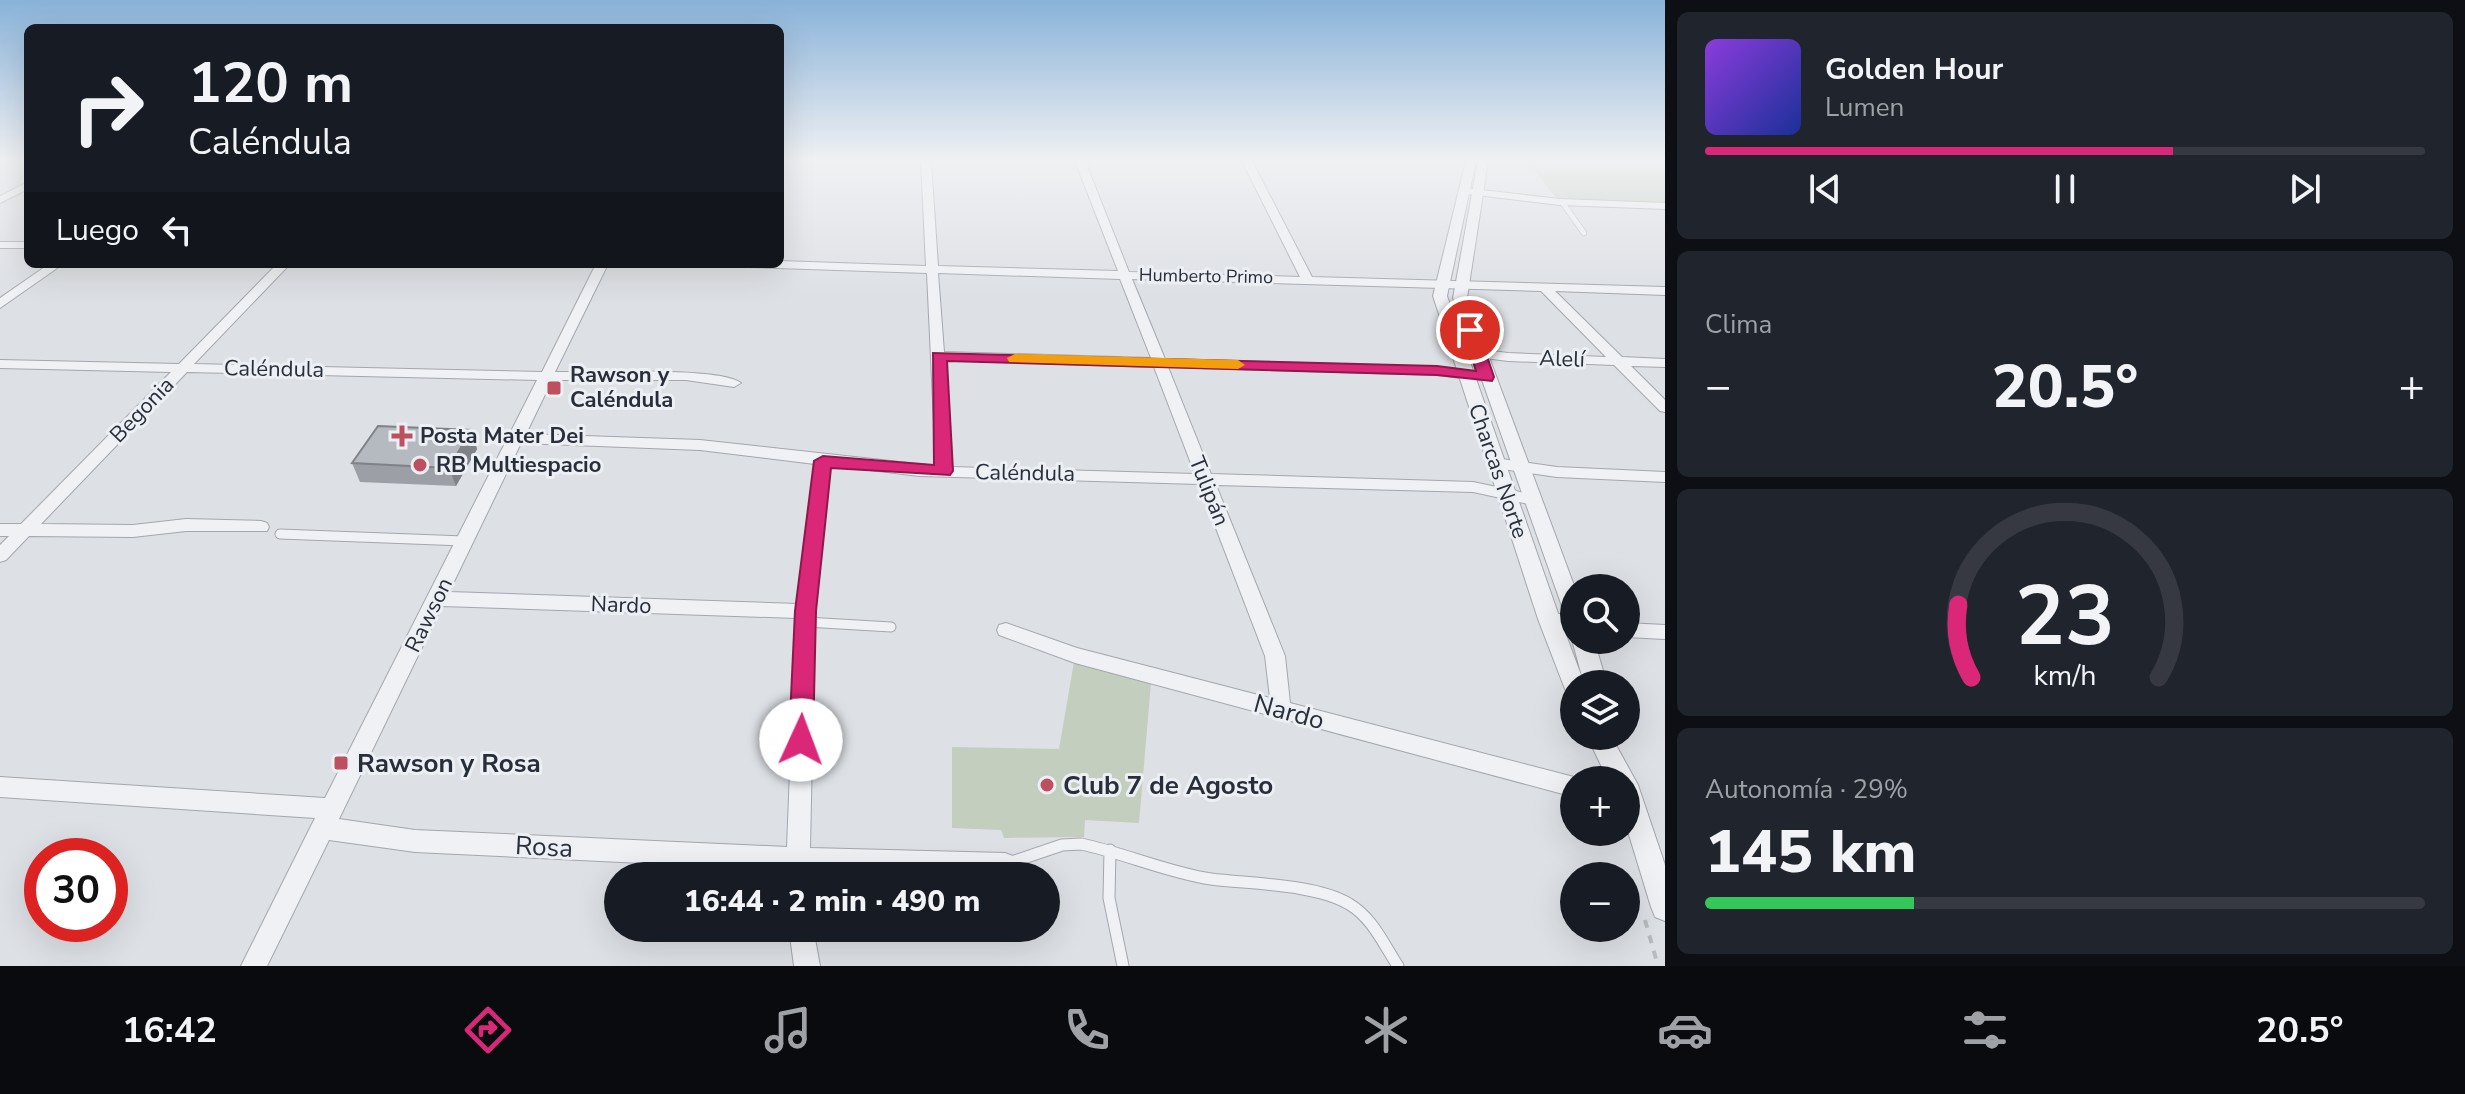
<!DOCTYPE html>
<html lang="es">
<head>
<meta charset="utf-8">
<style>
  body { margin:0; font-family:"Nunito Sans",sans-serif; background:#20242c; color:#f1f3f6; height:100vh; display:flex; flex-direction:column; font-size:30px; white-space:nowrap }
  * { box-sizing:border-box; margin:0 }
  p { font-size:26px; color:#9ea1a6 }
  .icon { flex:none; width:44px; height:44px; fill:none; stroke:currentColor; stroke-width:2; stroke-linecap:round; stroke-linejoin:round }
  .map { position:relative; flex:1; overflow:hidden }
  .drawer { display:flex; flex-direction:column; gap:12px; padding:12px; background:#0d0f14; width:800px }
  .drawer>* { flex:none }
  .hud { position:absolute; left:24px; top:24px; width:760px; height:244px; border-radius:12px; box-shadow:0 8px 32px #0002; background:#171b24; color:#f1f3f6; overflow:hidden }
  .fabs { position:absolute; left:1560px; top:574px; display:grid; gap:16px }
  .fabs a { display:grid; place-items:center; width:80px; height:80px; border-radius:50%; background:#171b24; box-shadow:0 8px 32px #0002; font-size:40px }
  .speed { position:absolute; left:24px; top:838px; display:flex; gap:16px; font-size:40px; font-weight:700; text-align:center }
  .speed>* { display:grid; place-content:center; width:104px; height:104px; border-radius:50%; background:#171b24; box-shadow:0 8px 32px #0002; line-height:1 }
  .speed .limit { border:12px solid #d22; background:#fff; color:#111 }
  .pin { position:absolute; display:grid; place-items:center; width:68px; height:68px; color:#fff; margin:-34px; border:4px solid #fff; border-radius:50%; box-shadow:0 2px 8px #0007 }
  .me { position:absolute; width:88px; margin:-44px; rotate:2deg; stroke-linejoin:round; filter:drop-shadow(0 0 6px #0008) }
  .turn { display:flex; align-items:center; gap:28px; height:168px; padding:0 32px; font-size:36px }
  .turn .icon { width:104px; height:104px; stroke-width:2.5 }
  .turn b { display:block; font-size:56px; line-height:68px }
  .then { display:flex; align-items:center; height:76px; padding:0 32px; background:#0003; gap:16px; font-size:30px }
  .big { font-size:60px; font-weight:800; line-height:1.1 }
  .drawer .widget { flex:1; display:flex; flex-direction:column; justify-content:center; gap:12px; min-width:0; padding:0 28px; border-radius:12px; background:#20242c }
  .drawer .dial { align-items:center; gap:0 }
  .dial svg { height:208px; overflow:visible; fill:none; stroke:#363941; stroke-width:7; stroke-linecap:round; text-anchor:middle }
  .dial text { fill:#f1f3f6; stroke:none }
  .song { display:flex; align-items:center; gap:24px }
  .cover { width:96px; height:96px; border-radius:12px; background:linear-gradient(135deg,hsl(270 70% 55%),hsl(230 70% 35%)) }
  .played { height:8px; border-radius:4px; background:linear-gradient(90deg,#db2777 65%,#363941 65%) }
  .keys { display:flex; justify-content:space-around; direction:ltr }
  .heat { display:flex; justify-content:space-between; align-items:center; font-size:44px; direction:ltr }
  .charge { height:12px; border-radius:6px; background:linear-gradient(90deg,#34c759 29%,#363941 0) }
  .trip { position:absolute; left:604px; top:862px; width:456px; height:80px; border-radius:40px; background:#171b24; box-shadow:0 8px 32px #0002; font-weight:800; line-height:80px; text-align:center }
  .tab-bar { display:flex; height:128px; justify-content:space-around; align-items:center; background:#090b0e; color:#9ea1a6 }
  .tab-bar .icon { width:56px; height:56px }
  .tab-bar .on { color:#db2777 }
  .tab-bar b { font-size:36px; color:#f1f3f6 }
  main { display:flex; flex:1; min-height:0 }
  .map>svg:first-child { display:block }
</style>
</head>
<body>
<main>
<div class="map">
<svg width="1665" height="966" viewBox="0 0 1665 966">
  <rect width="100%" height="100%" fill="#dde0e5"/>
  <path fill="#c3cebf" d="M1527,161H1665V205L1557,199Z
    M1074,662L1151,683L1139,823L1085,820L1084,837L1004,838L1001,830L952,828V747L1059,749Z"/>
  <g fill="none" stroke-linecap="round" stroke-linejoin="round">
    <g stroke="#a3a7ae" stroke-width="6">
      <path id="service-far2" d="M1562,202L1584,233"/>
    </g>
    <g stroke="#a3a7ae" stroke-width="11">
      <path id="service-far1" d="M280,534L464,541
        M806,622L891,627"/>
    </g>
    <g stroke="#a3a7ae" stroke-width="13">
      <path id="service" d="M1110,850L1109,898L1123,966
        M1006,864L1062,845L1081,844C1124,853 1169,873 1211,879C1250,884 1316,884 1349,904C1372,917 1384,945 1398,966"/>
    </g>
    <g stroke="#a3a7ae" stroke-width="2">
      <path id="minor" d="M921,161H931L938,266L1118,271L1075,161H1085L1129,272L1300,277L1242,161H1252L1312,277L1665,287V295L1555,291L1622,357L1665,359V367L1631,366L1665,400V412L1660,411L1614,365L1508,361L1454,354V348L1459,347L1508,353L1606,357L1541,291L1132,279L1165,359L1437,367L1491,374L1493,377L1491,380L1486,381L1437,375L1168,367L1211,474L1473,482L1539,496L1541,500L1533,505L1473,492L1216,485L1285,656L1290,703L1574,777L1582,780H1574V797L1075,663L999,635L997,630L999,625L1006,623L1077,648L1270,698L1265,656L1199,484L919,476L830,465L815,611L810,848L1005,853L1013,856L1017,864L1013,872L1005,875L810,871V876H786V870L415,852L329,840L267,966H241L315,818L0,797V777L325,798L537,380L187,372L41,524L133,525L186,519L261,521L267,523L269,527L267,531H186L133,537L29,536L6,560L0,562V545L9,536H0V524H21L171,372L0,368V360L179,364L277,264H290L194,364L542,372L596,264H608L555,372C590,373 720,366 741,383L734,387L686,380H552L526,434L700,440L936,466L927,273L748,267L742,264H780V261L926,266ZM938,273L1120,279L1151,358L944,352ZM944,360L1154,367L1195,474L952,467ZM521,443L700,450L815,464L798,604L449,592ZM442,606L796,618L787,847L415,830L339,819Z
        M28,182V189L0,203V196Z
        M1464,188L1560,199L1665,203V209L1560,205L1460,193L1459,191Z
        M0,242H28V248H0Z
        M49,264H63L0,308V298Z
        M1495,458L1557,467L1665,472V482L1557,477L1489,467L1487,463L1489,459Z
        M1549,612L1574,617V631L1542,624L1540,619L1542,614Z
        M1626,623L1665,625V639L1626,637Z
        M789,928H813L820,966H794Z"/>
    </g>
    <g stroke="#a3a7ae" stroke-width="2">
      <path id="tertiary" d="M1466,161H1476L1447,296L1560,619L1583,680L1572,640L1574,637V640H1594L1607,684H1574V693L1566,691L1563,684L1538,619L1433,296Z
        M1478,161H1488L1467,298L1575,588L1574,620L1567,618L1564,612L1453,298Z
        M1587,736H1611L1638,785L1665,865V921L1655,917L1651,907L1626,825V780H1608Z"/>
    </g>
    <path stroke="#b7bbc0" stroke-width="4" stroke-dasharray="8 8" stroke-linecap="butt" d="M1645,920L1658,966"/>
    <use href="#service-far2" stroke="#eff1f4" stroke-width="5"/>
    <use href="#service-far1" stroke="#eff1f4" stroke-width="9"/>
    <use href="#service" stroke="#eff1f4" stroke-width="11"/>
    <use href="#minor" fill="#eff1f4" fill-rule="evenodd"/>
    <use href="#tertiary" fill="#eff1f4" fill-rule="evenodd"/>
  </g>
  <path fill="#9ca0a6" d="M471,430L477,449L456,486L360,482L352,463Z"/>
  <path fill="#7f8287" d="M471,430L477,449L456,486L449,468Z"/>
  <path fill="#b5bac1" stroke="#7f8287" stroke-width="2" d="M378,426L471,430L449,468L352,463Z"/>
  <linearGradient id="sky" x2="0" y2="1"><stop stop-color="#89b2d9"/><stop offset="0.54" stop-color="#f0f1f3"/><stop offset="1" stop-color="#f0f1f3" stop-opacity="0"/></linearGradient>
  <rect width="1665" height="297" fill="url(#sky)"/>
  <path fill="#db2777" stroke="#8e194d" stroke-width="2" d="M1470,326L1478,330L1494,377L1492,381L1437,375L947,361L953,471L950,475L831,468L816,611L813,740L809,748L801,751L793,748L789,740L795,611L814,461L823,456L934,465L933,353L1437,366L1476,371L1463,330Z"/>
  <path fill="#f59e0b" d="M1015,354L1238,360L1245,365L1238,369L1009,362L1007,358Z"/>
  <g fill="#be4f5e" stroke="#eceff3" stroke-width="3">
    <rect x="546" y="380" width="16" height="16" rx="4"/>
    <path d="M398 424h8v8h8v8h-8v8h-8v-8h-8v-8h8z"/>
    <circle cx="420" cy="465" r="8"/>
    <rect x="333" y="755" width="16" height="16" rx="4"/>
    <circle cx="1047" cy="785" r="8"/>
  </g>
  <g text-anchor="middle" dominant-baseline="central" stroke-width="6" stroke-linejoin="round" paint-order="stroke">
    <g font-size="18" fill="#282f3a" stroke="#eceff3">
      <text transform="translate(1206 276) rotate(1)">Humberto Primo</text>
    </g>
    <g font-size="22" fill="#282f3a" stroke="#eceff3">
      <text transform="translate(1562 359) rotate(2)">Alelí</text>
      <text transform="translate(274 369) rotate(1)">Caléndula</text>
      <text transform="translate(142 410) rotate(-46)">Begonia</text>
      <text transform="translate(1498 471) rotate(71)">Charcas Norte</text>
      <text transform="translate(1025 473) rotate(1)">Caléndula</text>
      <text transform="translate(1209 491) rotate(68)">Tulipán</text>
      <text transform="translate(621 605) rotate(2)">Nardo</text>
      <text transform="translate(429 615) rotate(-64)">Rawson</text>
    </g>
    <g font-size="22" font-weight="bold" fill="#282f3a" stroke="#eceff3" text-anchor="start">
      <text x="570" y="375">Rawson y<tspan x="570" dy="25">Caléndula</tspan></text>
      <text x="420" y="436">Posta Mater Dei</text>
      <text x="436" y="465">RB Multiespacio</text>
    </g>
    <g font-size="26" fill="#282f3a" stroke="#eceff3">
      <text transform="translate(1289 712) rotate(15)">Nardo</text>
      <text transform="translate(544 847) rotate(3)">Rosa</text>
    </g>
    <g font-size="26" font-weight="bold" fill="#282f3a" stroke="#eceff3" text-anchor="start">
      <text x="357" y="763">Rawson y Rosa</text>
      <text x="1063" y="785">Club 7 de Agosto</text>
    </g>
  </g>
</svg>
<div class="fabs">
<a><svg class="icon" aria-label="search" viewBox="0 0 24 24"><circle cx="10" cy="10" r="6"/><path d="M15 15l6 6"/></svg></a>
<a><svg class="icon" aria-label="layers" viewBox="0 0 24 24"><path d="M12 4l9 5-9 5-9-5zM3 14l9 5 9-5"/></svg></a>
<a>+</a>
<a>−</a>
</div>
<div class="speed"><div class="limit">30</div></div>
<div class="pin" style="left:1470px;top:330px;background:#d93025"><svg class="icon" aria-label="arrive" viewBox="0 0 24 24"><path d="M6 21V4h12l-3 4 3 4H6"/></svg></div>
<svg class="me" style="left:801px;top:740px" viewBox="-20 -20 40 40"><circle r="19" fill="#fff"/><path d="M0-13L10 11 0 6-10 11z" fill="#db2777"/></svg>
<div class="trip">16:44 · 2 min · 490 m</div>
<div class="hud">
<div class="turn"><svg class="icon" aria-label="right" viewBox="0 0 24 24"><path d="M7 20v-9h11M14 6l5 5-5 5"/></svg><div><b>120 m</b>Caléndula</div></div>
<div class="then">Luego<svg class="icon" aria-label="left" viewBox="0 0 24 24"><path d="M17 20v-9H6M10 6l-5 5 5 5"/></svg></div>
</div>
</div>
<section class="drawer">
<div class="widget">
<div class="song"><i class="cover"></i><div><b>Golden Hour</b><p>Lumen</p></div></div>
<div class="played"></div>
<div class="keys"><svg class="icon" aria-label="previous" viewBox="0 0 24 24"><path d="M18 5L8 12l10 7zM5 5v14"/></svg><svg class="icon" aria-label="pause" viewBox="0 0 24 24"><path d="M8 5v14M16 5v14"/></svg><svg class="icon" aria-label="next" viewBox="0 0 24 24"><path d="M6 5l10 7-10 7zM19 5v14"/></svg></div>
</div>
<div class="widget"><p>Clima</p>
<div class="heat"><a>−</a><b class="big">20.5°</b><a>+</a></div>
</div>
<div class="widget dial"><svg viewBox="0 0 100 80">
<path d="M14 69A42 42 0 1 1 86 69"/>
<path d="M14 69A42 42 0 0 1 9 41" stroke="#db2777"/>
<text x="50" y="56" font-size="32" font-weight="700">23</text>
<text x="50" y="72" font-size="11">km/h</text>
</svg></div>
<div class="widget"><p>Autonomía · 29%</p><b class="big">145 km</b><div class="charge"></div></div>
</section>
</main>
<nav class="tab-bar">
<b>16:42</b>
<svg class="icon on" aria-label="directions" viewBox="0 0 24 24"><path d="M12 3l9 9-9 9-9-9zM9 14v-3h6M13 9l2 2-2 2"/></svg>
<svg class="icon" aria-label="music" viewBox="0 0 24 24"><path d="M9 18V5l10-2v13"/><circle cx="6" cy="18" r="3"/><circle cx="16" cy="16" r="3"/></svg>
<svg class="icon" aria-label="phone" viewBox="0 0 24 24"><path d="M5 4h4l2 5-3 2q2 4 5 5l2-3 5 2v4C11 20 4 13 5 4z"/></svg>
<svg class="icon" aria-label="climate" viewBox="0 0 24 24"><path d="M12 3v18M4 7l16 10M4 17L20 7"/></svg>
<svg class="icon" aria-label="car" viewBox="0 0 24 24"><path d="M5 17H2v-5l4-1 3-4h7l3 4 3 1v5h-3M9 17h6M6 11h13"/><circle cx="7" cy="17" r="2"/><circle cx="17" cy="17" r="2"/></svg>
<svg class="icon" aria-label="filters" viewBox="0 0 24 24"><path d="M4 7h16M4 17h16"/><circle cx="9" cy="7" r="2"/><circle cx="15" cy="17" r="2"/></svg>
<b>20.5°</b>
</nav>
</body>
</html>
